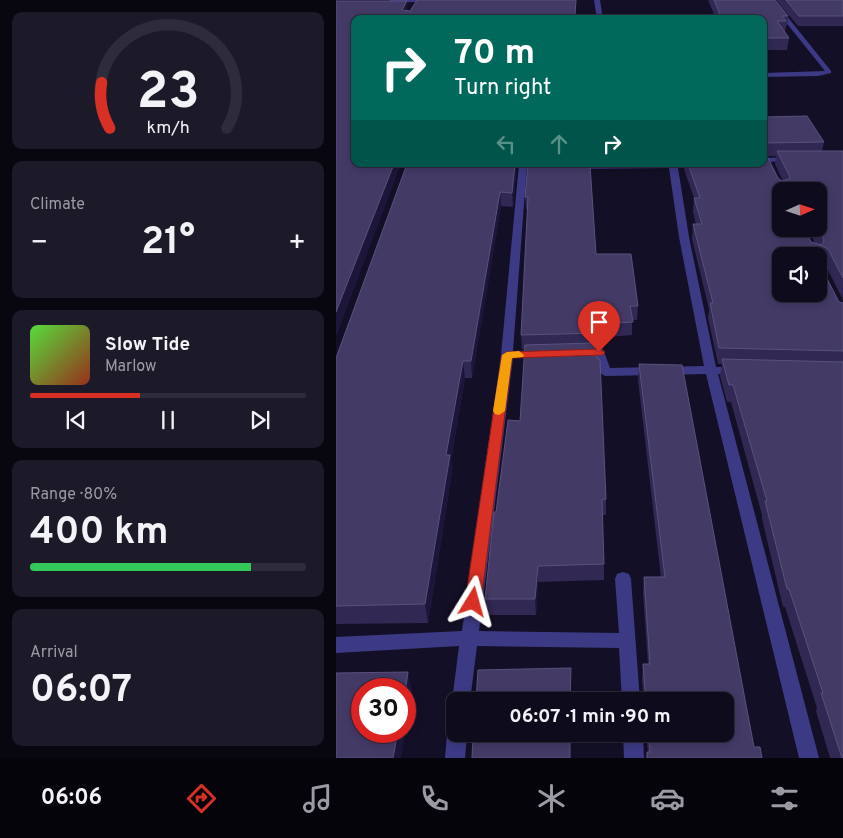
<!DOCTYPE html>
<html lang="en">
<head>
<meta charset="utf-8">
<style>
  body { margin:0; font-family:Overpass,sans-serif; background:#1c1929; color:#f1f3f6; height:100vh; display:flex; flex-direction:column; font-size:19px; white-space:nowrap }
  * { box-sizing:border-box; margin:0 }
  p { font-size:16px; color:#9b9ba3 }
  .icon { flex:none; width:28px; height:28px; fill:none; stroke:currentColor; stroke-width:2; stroke-linecap:round; stroke-linejoin:round }
  .map { position:relative; flex:1; overflow:hidden }
  .side { display:flex; flex-direction:column; gap:12px; padding:12px; background:#08060f; width:336px }
  .side>* { flex:none }
  .banner { position:absolute; left:15px; top:15px; width:416px; height:152px; border-radius:10px; box-shadow:0 2px 8px #0003,0 0 0 1px #2e2b3b; background:#00695c; color:#fff; overflow:hidden }
  .needle { width:32px; rotate:87deg }
  .buttons { position:absolute; left:436px; top:182px; display:grid; gap:10px }
  .buttons a { display:grid; place-items:center; width:55px; height:55px; border-radius:10px; background:#0e0b1c; box-shadow:0 2px 8px #0003,0 0 0 1px #2e2b3b; font-size:25px }
  .speed { position:absolute; left:15px; top:678px; display:flex; gap:10px; font-size:25px; font-weight:700; text-align:center }
  .speed>* { display:grid; place-content:center; width:65px; height:65px; border-radius:50%; background:#0e0b1c; box-shadow:0 2px 8px #0003,0 0 0 1px #2e2b3b; line-height:1 }
  .speed .limit { border:8px solid #d22; background:#fff; color:#111 }
  .pin { position:absolute; display:grid; place-items:center; width:42px; height:42px; color:#fff; margin:-51px -21px; border-radius:50% 50% 50% 0; rotate:-45deg; box-shadow:0 0 5px #0007 }
  .pin .icon { rotate:45deg }
  .me { position:absolute; width:55px; margin:-28px; rotate:8deg; stroke-linejoin:round; filter:drop-shadow(0 0 4px #0008) }
  .turn { display:flex; align-items:center; gap:18px; height:105px; padding:0 20px; font-size:22px }
  .turn .icon { width:65px; height:65px; stroke-width:2.5 }
  .turn b { display:block; font-size:35px; line-height:42px }
  .lanes { display:flex; align-items:center; height:48px; padding:0 20px; background:#0003; justify-content:center; gap:25px; direction:ltr }
  .lanes .off { opacity:.35 }
  .big { font-size:38px; font-weight:700; line-height:1.1 }
  .side .tile { flex:1; display:flex; flex-direction:column; justify-content:center; gap:8px; min-width:0; padding:0 18px; border-radius:10px; background:#1c1929 }
  .side .dial { align-items:center; gap:0 }
  .dial svg { height:130px; overflow:visible; fill:none; stroke:#2e2b3b; stroke-width:7; stroke-linecap:round; text-anchor:middle }
  .dial text { fill:#f1f3f6; stroke:none }
  .song { display:flex; align-items:center; gap:15px }
  .cover { width:60px; height:60px; border-radius:8px; background:linear-gradient(135deg,hsl(110 70% 55%),hsl(10 70% 35%)) }
  .played { height:5px; border-radius:2px; background:linear-gradient(90deg,#d93025 40%,#2e2b3b 40%) }
  .keys { display:flex; justify-content:space-around; direction:ltr }
  .heat { display:flex; justify-content:space-between; align-items:center; font-size:28px; direction:ltr }
  .charge { height:8px; border-radius:4px; background:linear-gradient(90deg,#34c759 80%,#2e2b3b 0) }
  .trip { position:absolute; left:110px; top:692px; width:288px; height:50px; border-radius:10px; background:#0e0b1c; box-shadow:0 2px 8px #0003,0 0 0 1px #2e2b3b; font-weight:700; line-height:50px; text-align:center }
  .tab-bar { display:flex; height:80px; justify-content:space-around; align-items:center; background:#06040b; color:#9b9ba3 }
  .tab-bar .icon { width:35px; height:35px }
  .tab-bar .selected { color:#d93025 }
  .tab-bar b { font-size:22px; color:#f1f3f6 }
  main { display:flex; flex:1; min-height:0 }
  .map>svg:first-child { display:block }
</style>
</head>
<body>
<main>
<section class="side">
<div class="tile dial"><svg viewBox="0 0 100 80">
<path d="M14 69A42 42 0 1 1 86 69"/>
<path d="M14 69A42 42 0 0 1 9 41" stroke="#d93025"/>
<text x="50" y="56" font-size="32" font-weight="700">23</text>
<text x="50" y="72" font-size="11">km/h</text>
</svg></div>
<div class="tile"><p>Climate</p>
<div class="heat"><a>−</a><b class="big">21°</b><a>+</a></div>
</div>
<div class="tile">
<div class="song"><i class="cover"></i><div><b>Slow Tide</b><p>Marlow</p></div></div>
<div class="played"></div>
<div class="keys"><svg class="icon" aria-label="previous" viewBox="0 0 24 24"><path d="M18 5L8 12l10 7zM5 5v14"/></svg><svg class="icon" aria-label="pause" viewBox="0 0 24 24"><path d="M8 5v14M16 5v14"/></svg><svg class="icon" aria-label="next" viewBox="0 0 24 24"><path d="M6 5l10 7-10 7zM19 5v14"/></svg></div>
</div>
<div class="tile"><p>Range · 80%</p><b class="big">400 km</b><div class="charge"></div></div>
<div class="tile"><p>Arrival</p><b class="big">06:07</b></div>
</section>
<div class="map">
<svg width="507" height="758" viewBox="0 0 507 758">
  <rect width="100%" height="100%" fill="#130f26"/>
  <g fill="none" stroke-linecap="round" stroke-linejoin="round">
    <path fill="#3d3a85" fill-rule="evenodd" d="M258,0H264L267,19H261Z"/>
    <path fill="#3d3a85" fill-rule="evenodd" d="M54,0H98L99,1L52,3Z
      M432,0H438L495,71V73L482,76L428,77V73L489,71Z
      M457,157L461,159L460,161L428,162V158Z
      M183,164H191L177,351L204,350L210,354L204,358H177L143,631L283,633L279,579L281,574L287,572L293,574L295,579L304,701H286L283,648L141,646L134,701H119V707L116,701L123,646L0,653V637L126,631L165,355Z
      M286,164L369,165L365,167L342,168L353,237L380,367H402L408,371L402,375L382,374L483,758H463L370,374L269,376L263,372L258,356L244,357L238,353L244,349H267L274,368L368,366L343,237L333,168L237,169L233,167L237,165Z
      M119,726V734H131L129,758H109L111,734L114,728Z
      M287,734H307L308,758H288Z"/>
  </g>
  <path fill="#312854" fill-rule="evenodd" d="M372,0H439L452,16L451,26H450L449,32L453,38L451,50H428V19H380Z
    M440,0H507V26H462Z
    M428,117L488,142L486,151H507V300L489,264L483,261V263L503,302L507,303V758H494L480,711L481,708L449,607H447L426,519V515L395,402H391L384,376L386,364H382L372,318L373,309L356,239L357,224H360L357,212L358,198L348,169V164H428ZM431,156H440L439,164L447,181H446L442,178ZM445,191H482V229H472L479,243L475,242Z
    M71,164H180V173L177,207L165,206L136,378H129L115,460L116,472L92,623L0,624V358Z
    M192,164L260,254L302,306L301,320H296V335L263,338V346H258L270,499V515H266L268,564V580L202,582L200,615H151L149,599L160,512L184,421L189,349H186L185,335L192,209H190L189,197Z
    M303,364L418,747L426,758H310L311,752H312L310,734H389V701H308L306,681L307,664H312L307,593L308,577H325L302,380Z"/>
  <path fill="#1d163a" d="M71,1L72,10L67,19L66,10Z
    M58,164H65L0,337V312Z
    M179,164L180,173L177,207L176,193Z
    M164,192L165,206L136,378L135,361Z
    M127,361L129,378L115,460L116,472L92,623L89,604L110,455Z
    M202,566V582L200,615L199,599Z
    M72,672L76,691L65,758H57L62,731H69V693Z"/>
  <path fill="#433a66" stroke="#5a527e" fill-rule="evenodd" d="M81,0H240L239,15H274V19H19V164H58L0,312V1H71L66,10L74,11Z
    M378,0H439L452,16H446L450,21H441L453,38H428V19H386Z
    M450,0H507V16H463Z
    M471,116L488,142L428,143V150L442,178L446,181L453,179L454,177L441,151H507V278L492,249L484,245L483,263L503,302L507,303V351L383,348L374,303H377L357,224H366L358,198H364L352,164H428V117ZM445,191H482V229L488,240L486,245L475,242L469,229H445ZM445,256H482V294H445Z
    M71,164H179L176,193L164,192L135,361H127L110,455H114L89,604L0,606V358Z
    M192,164H224L254,165L260,254H295L302,306H294L297,322L263,324V333L185,335L192,197H189Z
    M257,343L261,358L264,360L270,499L266,500L268,564L202,566L199,599H149L158,512H160L172,420L184,421L189,345Z
    M386,359L507,362V758H506L485,693H487L453,589H451L429,501H431L397,385H393Z
    M303,364L346,365L418,747H424L426,758H311V752H314L313,734H389V701H310L307,664H314L308,577H329Z
    M235,668L234,701H140L142,670Z
    M72,672L69,693V689H26V731H62L57,758H0V673Z
    M137,734H234V758H136Z"/>
  <path fill="#d93025" stroke="#8d1f18" d="M263,349L269,352L267,355L176,358L145,602L143,606L137,608L132,606L129,602L166,355L171,352Z"/>
  <path fill="#f59e0b" d="M183,351L188,355L187,357L176,358L169,411L163,415L159,414L157,411L166,355L171,352Z"/>
</svg>
<div class="buttons">
<a><svg class="needle" viewBox="-14 -14 28 28"><path d="M0-13l5 13h-10z" fill="#e53935"/><path d="M0 13l5-13h-10z" fill="#9b9ba3"/></svg></a>
<a><svg class="icon" aria-label="sound" viewBox="0 0 24 24"><path d="M4 9h4l5-4v14l-5-4H4zM17 9q2 3 0 6"/></svg></a>
</div>
<div class="speed"><div class="limit">30</div></div>
<div class="pin" style="left:263px;top:352px;background:#d93025"><svg class="icon" aria-label="arrive" viewBox="0 0 24 24"><path d="M6 21V4h12l-3 4 3 4H6"/></svg></div>
<svg class="me" style="left:137px;top:602px" viewBox="-20 -20 40 40"><path d="M0-17L14 15 0 8-14 15z" fill="#d93025" stroke="#fff" stroke-width="4"/></svg>
<div class="trip">06:07 · 1 min · 90 m</div>
<div class="banner">
<div class="turn"><svg class="icon" aria-label="right" viewBox="0 0 24 24"><path d="M7 20v-9h11M14 6l5 5-5 5"/></svg><div><b>70 m</b>Turn right</div></div>
<div class="lanes"><svg class="icon off" aria-label="left" viewBox="0 0 24 24"><path d="M17 20v-9H6M10 6l-5 5 5 5"/></svg><svg class="icon off" aria-label="ahead" viewBox="0 0 24 24"><path d="M12 20V5M6 11l6-6 6 6"/></svg><svg class="icon" aria-label="right" viewBox="0 0 24 24"><path d="M7 20v-9h11M14 6l5 5-5 5"/></svg></div>
</div>
</div>
</main>
<nav class="tab-bar">
<b>06:06</b>
<svg class="icon selected" aria-label="directions" viewBox="0 0 24 24"><path d="M12 3l9 9-9 9-9-9zM9 14v-3h6M13 9l2 2-2 2"/></svg>
<svg class="icon" aria-label="music" viewBox="0 0 24 24"><path d="M9 18V5l10-2v13"/><circle cx="6" cy="18" r="3"/><circle cx="16" cy="16" r="3"/></svg>
<svg class="icon" aria-label="phone" viewBox="0 0 24 24"><path d="M5 4h4l2 5-3 2q2 4 5 5l2-3 5 2v4C11 20 4 13 5 4z"/></svg>
<svg class="icon" aria-label="climate" viewBox="0 0 24 24"><path d="M12 3v18M4 7l16 10M4 17L20 7"/></svg>
<svg class="icon" aria-label="car" viewBox="0 0 24 24"><path d="M5 17H2v-5l4-1 3-4h7l3 4 3 1v5h-3M9 17h6M6 11h13"/><circle cx="7" cy="17" r="2"/><circle cx="17" cy="17" r="2"/></svg>
<svg class="icon" aria-label="filters" viewBox="0 0 24 24"><path d="M4 7h16M4 17h16"/><circle cx="9" cy="7" r="2"/><circle cx="15" cy="17" r="2"/></svg>
</nav>
</body>
</html>
